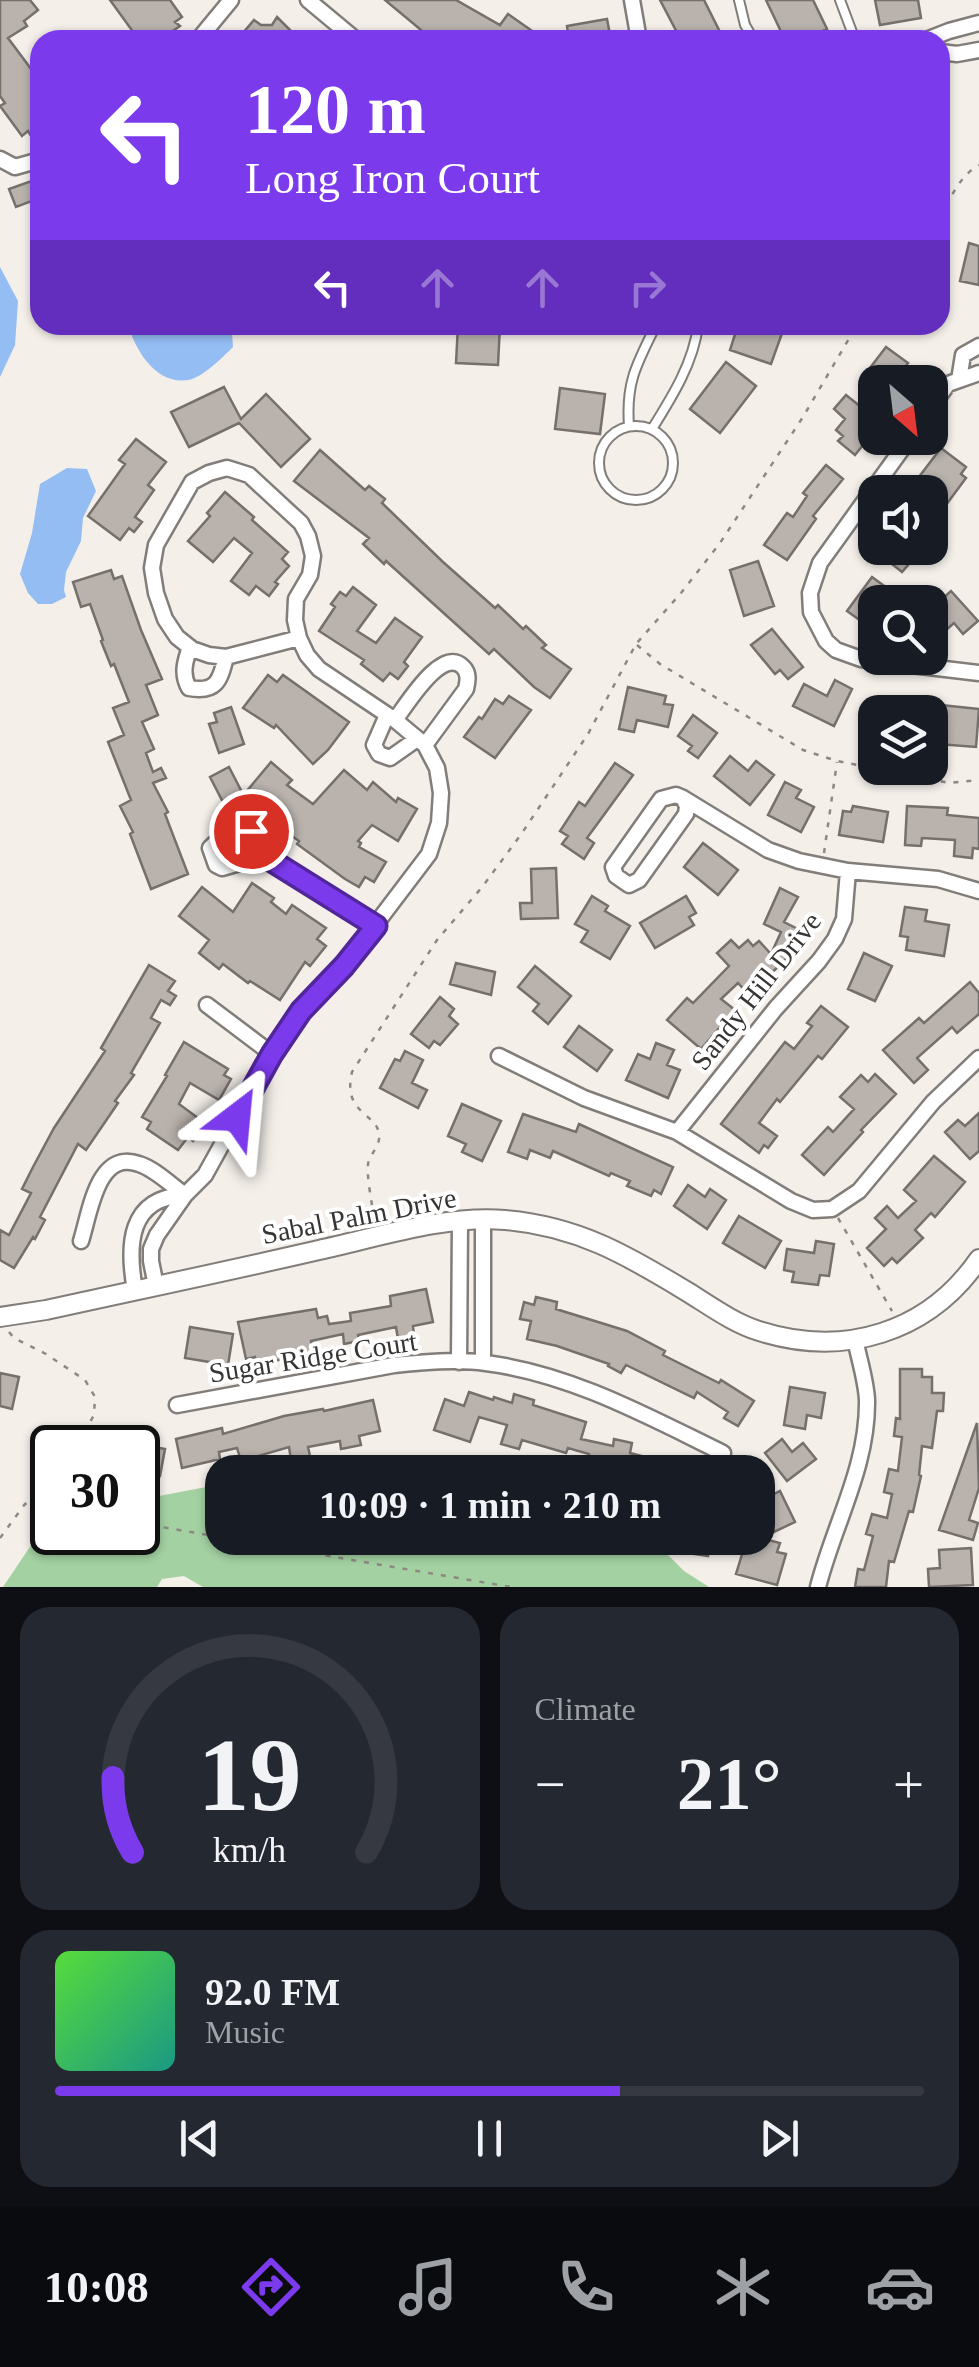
<!DOCTYPE html>
<html lang="en">
<head>
<meta charset="utf-8">
<style>
  body { margin:0; font-family:Georgia,serif; background:#242831; color:#f1f3f6; height:100vh; display:flex; flex-direction:column; font-size:38px; white-space:nowrap }
  * { box-sizing:border-box; margin:0 }
  p { font-size:32px; color:#9ea1a6 }
  .icon { flex:none; width:55px; height:55px; fill:none; stroke:currentColor; stroke-width:2; stroke-linecap:round; stroke-linejoin:round }
  .map { position:relative; height:1587px; overflow:hidden }
  .drawer { display:flex; flex-direction:column; gap:20px; padding:20px; background:#0d0f14; flex:1 }
  .drawer>* { flex:none }
  .guide { position:absolute; left:30px; top:30px; width:920px; height:305px; border-radius:30px; box-shadow:0 2px 8px #0004; background:#7c3aed; color:#fff; overflow:hidden }
  .needle { width:65px; rotate:152deg }
  .buttons { position:absolute; left:858px; top:365px; display:grid; gap:20px }
  .buttons a { display:grid; place-items:center; width:90px; height:90px; border-radius:20px; background:#171b24; box-shadow:0 2px 8px #0004; font-size:50px }
  .speed { position:absolute; left:30px; top:1425px; display:flex; gap:20px; font-size:50px; font-weight:700; text-align:center }
  .speed>* { display:grid; place-content:center; width:130px; height:130px; border-radius:50%; background:#171b24; box-shadow:0 2px 8px #0004; line-height:1 }
  .speed .limit { border:5px solid #111; border-radius:15px; background:#fff; color:#111 }
  .pin { position:absolute; display:grid; place-items:center; width:85px; height:85px; color:#fff; margin:-42px; border:5px solid #fff; border-radius:50%; box-shadow:0 2px 10px #0007 }
  .me { position:absolute; width:110px; margin:-55px; rotate:29deg; stroke-linejoin:round; filter:drop-shadow(0 0 8px #0008) }
  .turn { display:flex; align-items:center; gap:35px; height:210px; padding:0 50px; font-size:45px }
  .turn .icon { width:130px; height:130px; stroke-width:2.5 }
  .turn b { display:block; font-size:70px; line-height:85px }
  .lanes { display:flex; align-items:center; height:95px; padding:0 50px; background:#0003; justify-content:center; gap:50px; direction:ltr }
  .lanes .off { opacity:.35 }
  .big { font-size:75px; font-weight:800; line-height:1.1 }
  .drawer .card { flex:1; display:flex; flex-direction:column; justify-content:center; gap:15px; min-width:0; padding:0 35px; border-radius:30px; background:#242831 }
  .drawer .dial { align-items:center; gap:0 }
  .dial svg { height:260px; overflow:visible; fill:none; stroke:#363941; stroke-width:7; stroke-linecap:round; text-anchor:middle }
  .dial text { fill:#f1f3f6; stroke:none }
  .song { display:flex; align-items:center; gap:30px }
  .cover { width:120px; height:120px; border-radius:15px; background:linear-gradient(135deg,hsl(110 70% 55%),hsl(170 70% 35%)) }
  .played { height:10px; border-radius:5px; background:linear-gradient(90deg,#7c3aed 65%,#363941 65%) }
  .keys { display:flex; justify-content:space-around; direction:ltr }
  .heat { display:flex; justify-content:space-between; align-items:center; font-size:55px; direction:ltr }
  .drawer .tiles { flex:1; display:grid; gap:20px; grid-template-columns:1fr 1fr }
  .card:last-child { grid-column:span 2 }
  .trip { position:absolute; left:205px; top:1455px; width:570px; height:100px; border-radius:30px; background:#171b24; box-shadow:0 2px 8px #0004; font-weight:800; line-height:100px; text-align:center }
  .tab-bar { display:flex; height:160px; justify-content:space-around; align-items:center; background:#090b0e; color:#9ea1a6 }
  .tab-bar .icon { width:70px; height:70px }
  .tab-bar .current { color:#7c3aed }
  .tab-bar b { font-size:45px; color:#f1f3f6 }
  .map>svg:first-child { display:block }
</style>
</head>
<body>
<div class="map">
<svg width="979" height="1587" viewBox="0 0 979 1587">
  <rect width="100%" height="100%" fill="#f4efe9"/>
  <path fill="#a3d1a2" d="M222,1484V1538H651L684,1571L709,1587H203L184,1576L162,1579L157,1587H3L52,1514V1532H138V1500Z"/>
  <path fill="#94bdf4" d="M0,267L18,301L15,345L0,377Z
    M128,325H209L232,333L233,347C223,357 202,378 188,380C156,385 136,351 128,325Z
    M67,468L87,469L96,491L83,518L81,541L66,572L64,590L66,597L52,604H38L28,593L20,574L32,533L40,484Z"/>
  <path fill="#b9b2ad" stroke="#76706c" stroke-width="2.5" d="M0,0H30L38,10L24,21L27,26L8,38L40,81V130L31,136L28,131L22,136L0,106L5,103L0,96Z
    M110,0H170L182,17L175,22L180,26L160,40H139Z
    M385,0H456L500,25L508,14L545,40H433Z
    M660,0H704L724,40H681Z
    M766,0H813L827,29L804,40H785Z
    M875,0H918L921,18L880,25Z
    M277,17L300,40H237L254,20L261,25H272Z
    M607,19L611,40H569L567,26Z
    M40,178V198L16,207L9,189Z
    M969,243L979,246V285L960,281Z
    M458,325H500L498,365L456,363Z
    M738,325H785L771,364L730,350Z
    M886,347L908,363L893,382H875V392L860,381Z
    M726,362L756,386L720,433L690,409Z
    M224,387L241,419L266,394L310,439L281,467L239,423L189,447L171,412Z
    M560,388L605,394L600,434L555,429Z
    M846,395L875,418V430L855,455L838,441L843,436L836,430L845,419L834,409Z
    M136,439L166,462L148,485L154,490L135,517L142,522L134,532L129,528L120,540L88,516L125,464L119,460Z
    M941,448L966,467L961,474L966,478L943,509L930,499V492H921L912,486Z
    M320,450L365,490L369,486L385,499L382,503L443,562L495,608L498,605L523,629L526,626L546,645L542,648L571,669L550,698L534,687L494,649L489,654L386,561L384,564L363,544L369,538L294,481Z
    M826,465L843,479L813,516L816,519L787,560L764,545L787,513L793,517L807,496L803,493Z
    M225,492L254,517L252,520L288,552L282,559L289,566L275,582L278,584L269,596L256,586L249,595L231,581L252,553L234,538L213,562L188,541L210,516L207,513Z
    M872,548H923L902,572Z
    M758,561L774,606L744,616L730,570Z
    M111,570L114,579L122,576L141,630L162,679L146,685L158,715L142,722L154,749L146,753L153,772L161,768L166,778L153,783L168,812L165,814L188,874L151,889L130,834L133,832L120,806L131,800L108,742L124,735L113,708L129,702L114,664L111,666L101,641L103,640L90,604L81,607L73,582Z
    M872,577L887,588L875,602V631L847,611Z
    M353,587L376,605L357,631L376,643L395,618L422,637L404,662L408,666L398,679L390,673L383,681L361,664L364,660L319,631L335,607L331,604L340,592L346,596Z
    M951,591L978,621L963,634L954,623L937,638L930,630V610Z
    M772,629L803,667L788,679L780,670L775,674L751,645Z
    M268,675L277,682L283,675L349,722L328,750L313,764L276,725L274,728L243,708Z
    M835,680L852,689L834,726L793,706L804,684L827,696Z
    M628,687L666,696L664,704L673,705L668,727L637,720L634,732L619,729Z
    M509,696L531,710L495,758L464,737L479,717L482,719L495,699L503,704Z
    M941,705L979,709L976,747L938,744Z
    M231,707L244,744L219,753L209,724L217,722L214,713Z
    M693,715L717,733L698,758L688,751L692,746L678,736Z
    M730,756L748,771L756,761L774,775L750,805L714,776Z
    M271,762L292,780L287,785L313,804L344,770L367,790L373,782L396,802L398,798L417,809L398,841L372,825L358,841L361,843L359,847L386,862L374,882L365,877L359,887L345,879L297,844L299,841L277,826L284,817L268,806L266,809L246,792Z
    M615,763L633,775L587,838L594,843L584,859L562,844L568,836L560,831L579,802L585,806Z
    M229,767L246,800L227,810L210,777Z
    M785,782L801,790L796,798L814,807L801,832L768,815Z
    M853,806L888,812L883,842L839,835L843,811L851,812Z
    M907,806L948,808L947,815L979,818V849L973,848L972,858L954,856L955,840L922,838L921,846L905,845Z
    M703,843L738,870L718,895L684,867Z
    M556,868L558,918L521,919L520,903H532L531,869Z
    M252,883L274,898L271,902L286,914L292,905L326,928L317,939L326,946L310,966L305,962L280,1000L250,981L248,983L223,964L219,969L199,953L209,940L179,916L202,887L233,912Z
    M780,888L798,897L784,922L798,929L787,958L749,995L738,983L721,999L735,1010L701,1049L667,1020L687,998L693,1003L729,966L717,953L731,940L739,948L748,940L753,946L759,941L771,954L781,932L764,924Z
    M592,896L608,906L605,911L630,926L610,959L581,942L588,931L575,924Z
    M686,896L696,913L689,917L694,925L655,948L640,923Z
    M905,907L927,910L925,921L949,925L944,956L906,950L908,937L900,936Z
    M864,953L892,966L875,1001L848,989Z
    M456,963L495,972L491,995L450,984Z
    M149,965L175,981L168,991L176,996L170,1005L161,1000L151,1018L160,1023L131,1073L134,1075L115,1101L118,1103L86,1150L78,1144L40,1217L45,1220L35,1239L33,1237L14,1268L0,1260V1230L9,1235L31,1193L22,1189L33,1167L54,1128L105,1051L101,1048Z
    M535,966L571,996L548,1024L533,1011L539,1004L518,987Z
    M970,982L979,993V1014L957,1033L952,1027L917,1058L928,1070L914,1083L883,1050L919,1018L924,1023Z
    M440,997L454,1009L449,1016L458,1024L440,1045L434,1041L429,1048L411,1034Z
    M821,1006L848,1027L822,1059L818,1056L780,1102L777,1099L759,1123L777,1136L768,1148L764,1145L759,1153L721,1124L785,1042L794,1049L812,1026L807,1023Z
    M579,1026L612,1050L597,1071L564,1047Z
    M184,1042L228,1069L224,1075L231,1079L219,1100L190,1083L179,1104L206,1124L193,1141L188,1137L178,1150L147,1129L151,1122L142,1117L167,1076L165,1075Z
    M656,1043L674,1050L667,1065L680,1070L668,1098L626,1080L638,1054L650,1059Z
    M405,1051L423,1060L412,1083L427,1090L418,1108L380,1088L395,1059L400,1061Z
    M875,1074L896,1094L861,1130L863,1132L824,1175L802,1155L828,1127L833,1132L854,1109L840,1097L861,1075L868,1082Z
    M462,1104L501,1121L482,1161L462,1152L466,1144L448,1136Z
    M979,1113V1151L970,1159L945,1132L958,1120L965,1126Z
    M523,1114L576,1132L579,1124L673,1167L661,1194L654,1190L651,1196L627,1186L630,1181L611,1173L609,1176L553,1151L550,1158L530,1150L527,1159L508,1152Z
    M934,1156L965,1182L935,1217L931,1213L915,1230L923,1238L897,1263L892,1258L884,1266L867,1248L886,1229L875,1218L887,1206L898,1218L916,1201L904,1190Z
    M688,1185L705,1197L710,1189L726,1200L707,1229L674,1206Z
    M739,1216L781,1241L765,1268L723,1243Z
    M816,1241L834,1244L829,1276L820,1275L818,1285L792,1282L794,1272L784,1270L787,1249L814,1253Z
    M426,1289L433,1322L413,1326L414,1336L398,1339L396,1327L358,1335L359,1341L344,1344L343,1334L311,1341L313,1351L287,1358L257,1365L255,1357L246,1359L238,1322L316,1309L318,1318L327,1316L329,1324L351,1321L350,1313L391,1306L390,1296Z
    M536,1297L557,1302L556,1309L627,1331L665,1351L663,1355L719,1383L721,1380L754,1401L738,1426L724,1418L728,1412L697,1392L694,1398L626,1365L621,1373L608,1366L609,1364L557,1346L527,1339L531,1321L520,1319L524,1302L534,1305Z
    M190,1327L233,1334L228,1365L185,1358Z
    M900,1369H922V1377H932V1393H944L943,1411H937L932,1448L922,1446L919,1475L921,1476L913,1512L909,1511L894,1562L889,1561L886,1587H855L858,1569L864,1570L873,1536L866,1534L872,1514L887,1518L892,1494L884,1492L889,1469L898,1471L902,1437L894,1436L896,1418L900,1419Z
    M0,1373L19,1377L12,1409L0,1406Z
    M790,1387L825,1393L821,1418L807,1415L805,1429L784,1425Z
    M469,1392L493,1400L494,1397L512,1403L514,1394L534,1400L533,1405L586,1422L581,1439L613,1446L614,1439L632,1443L630,1453L691,1469V1472H595L597,1463L587,1461L589,1454L568,1448L566,1453L522,1440L519,1449L501,1444L507,1425L479,1417L470,1442L434,1430L445,1399L464,1406Z
    M373,1400L380,1431L359,1436L361,1445L341,1449L340,1441L308,1447L310,1456L291,1460L289,1447L241,1461L237,1448L219,1452L220,1459L182,1468L176,1439L222,1428L223,1434L284,1416L323,1409L324,1411Z
    M977,1423L979,1488L969,1520L978,1523L973,1540L939,1530Z
    M129,1427L147,1430L145,1440L155,1442L154,1447L165,1449L160,1476L138,1472V1448H115L117,1435L127,1437Z
    M782,1439L792,1452L803,1443L816,1459L787,1481L765,1453Z
    M780,1491L795,1522L761,1538L780,1543L777,1552L786,1554L777,1585L736,1574L744,1548L756,1551L767,1516L758,1520V1502Z
    M676,1538H711L708,1556L674,1551Z
    M971,1548L973,1585L929,1587L928,1569L940,1568L939,1550Z"/>
  <g fill="none" stroke-linecap="round" stroke-linejoin="round">
    <g stroke="#827d78" stroke-width="12">
      <path id="service" d="M739,0L745,25L754,40
        M840,0L855,40
        M599 463a37 37 0 1 1 74 0a37 37 0 1 1-74 0Z
        M629,426C626,385 635,367 653,331L654,325
        M652,429C672,397 694,362 698,325"/>
    </g>
    <g stroke="#827d78" stroke-width="19">
      <path id="minor" d="M308,0L356,40
        M632,0L639,40
        M198,40L231,0
        M926,40L949,31L979,23
        M940,52L957,54L979,50
        M0,159L15,167L40,160
        M959,380L963,355L979,346
        M930,409L948,384L979,373
        M910,438L820,563L810,593L811,612L826,641L836,650L861,659L979,673
        M190,647C185,661 181,674 189,688C217,693 220,680 226,657
        M387,715L374,745L379,754L390,758L417,739
        M395,720C406,706 442,645 463,667C469,673 468,680 466,689L425,745
        M683,798L687,806L686,814L639,880L629,885L616,876L613,867L661,799L676,795L683,798L768,850L799,861L848,871L938,879L979,891
        M257,851L250,860L222,868L216,865L210,848C220,837 236,831 251,831L260,844L257,851L376,927
        M207,1005L272,1054
        M499,1056L584,1098L677,1132L791,1201L813,1210L832,1209L859,1191L933,1102L979,1058
        M677,1132L776,1008L819,961L835,939L844,919L848,871
        M81,1241C90,1213 97,1149 139,1164C155,1169 171,1185 185,1195
        M156,1286L151,1261V1249L157,1235L185,1195L205,1175L272,1054L301,1011L344,966L429,854L439,823L441,793L437,768L425,745L395,720L319,669L307,655L299,638L295,620L296,599L310,575L313,556L308,536L301,523L249,475L227,468L209,473L192,482L156,545L152,568L156,593L165,619L177,637L192,649L209,655L226,657L299,638
        M135,1290C127,1246 128,1198 184,1195
        M459,1362L460,1222
        M483,1362V1220
        M177,1405L394,1365C424,1362 456,1359 486,1363C571,1374 647,1416 723,1453
        M818,1587C834,1524 868,1467 867,1400C866,1380 859,1359 855,1339"/>
    </g>
    <g stroke="#827d78" stroke-width="22">
      <path id="tertiary" d="M0,1317L46,1310C137,1290 228,1271 319,1250C379,1237 444,1215 505,1220C577,1226 627,1255 686,1291C709,1305 733,1323 759,1331C844,1358 928,1333 979,1259"/>
    </g>
    <path stroke="#8c8985" stroke-width="2.5" stroke-dasharray="5 8" stroke-linecap="butt" d="M940,217C951,198 959,176 979,165
      M637,645L660,664L803,750L837,761L949,783L979,780
      M824,853L837,762
      M372,1205C370,1192 367,1177 368,1164C370,1154 381,1145 379,1134C377,1113 342,1114 352,1072L437,940L483,886L522,833L588,734L636,644L681,593L720,543L803,417L857,325
      M838,1218L892,1311
      M9,1332L14,1338L46,1354L85,1380L95,1397L94,1415L75,1448
      M138,1523L220,1537
      M0,1538L25,1504L44,1496L52,1486
      M223,1538L511,1587"/>
    <use href="#service" stroke="#fff" stroke-width="8"/>
    <use href="#minor" stroke="#fff" stroke-width="14"/>
    <use href="#tertiary" stroke="#fff" stroke-width="18"/>
  </g>
  <g fill="none" stroke-linecap="round" stroke-linejoin="round">
    <g stroke="#51269a" stroke-width="25">
      <path id="route" d="M237,1117L272,1054L301,1011L344,966L376,926L256,851L260,844L251,831"/>
    </g>
    <use href="#route" stroke="#7c3aed" stroke-width="18"/>
  </g>
  <g text-anchor="middle" dominant-baseline="central" stroke-width="8" stroke-linejoin="round" paint-order="stroke">
    <g font-size="28" fill="#373533" stroke="#fff">
      <text transform="translate(756 991) rotate(-52)">Sandy Hill Drive</text>
      <text transform="translate(359 1216) rotate(-11)">Sabal Palm Drive</text>
      <text transform="translate(313 1357) rotate(-9)">Sugar Ridge Court</text>
    </g>
  </g>
</svg>
<div class="buttons">
<a><svg class="needle" viewBox="-14 -14 28 28"><path d="M0-13l5 13h-10z" fill="#e53935"/><path d="M0 13l5-13h-10z" fill="#9ea1a6"/></svg></a>
<a><svg class="icon" aria-label="sound" viewBox="0 0 24 24"><path d="M4 9h4l5-4v14l-5-4H4zM17 9q2 3 0 6"/></svg></a>
<a><svg class="icon" aria-label="search" viewBox="0 0 24 24"><circle cx="10" cy="10" r="6"/><path d="M15 15l6 6"/></svg></a>
<a><svg class="icon" aria-label="layers" viewBox="0 0 24 24"><path d="M12 4l9 5-9 5-9-5zM3 14l9 5 9-5"/></svg></a>
</div>
<div class="speed"><div class="limit">30</div></div>
<div class="pin" style="left:251px;top:831px;background:#d93025"><svg class="icon" aria-label="arrive" viewBox="0 0 24 24"><path d="M6 21V4h12l-3 4 3 4H6"/></svg></div>
<svg class="me" style="left:237px;top:1117px" viewBox="-20 -20 40 40"><path d="M0-17L14 15 0 8-14 15z" fill="#7c3aed" stroke="#fff" stroke-width="4"/></svg>
<div class="trip">10:09 · 1 min · 210 m</div>
<div class="guide">
<div class="turn"><svg class="icon" aria-label="left" viewBox="0 0 24 24"><path d="M17 20v-9H6M10 6l-5 5 5 5"/></svg><div><b>120 m</b>Long Iron Court</div></div>
<div class="lanes"><svg class="icon" aria-label="left" viewBox="0 0 24 24"><path d="M17 20v-9H6M10 6l-5 5 5 5"/></svg><svg class="icon off" aria-label="ahead" viewBox="0 0 24 24"><path d="M12 20V5M6 11l6-6 6 6"/></svg><svg class="icon off" aria-label="ahead" viewBox="0 0 24 24"><path d="M12 20V5M6 11l6-6 6 6"/></svg><svg class="icon off" aria-label="right" viewBox="0 0 24 24"><path d="M7 20v-9h11M14 6l5 5-5 5"/></svg></div>
</div>
</div>
<section class="drawer">
<div class="tiles">
<div class="card dial"><svg viewBox="0 0 100 80">
<path d="M14 69A42 42 0 1 1 86 69"/>
<path d="M14 69A42 42 0 0 1 8 46" stroke="#7c3aed"/>
<text x="50" y="56" font-size="32" font-weight="700">19</text>
<text x="50" y="72" font-size="11">km/h</text>
</svg></div>
<div class="card"><p>Climate</p>
<div class="heat"><a>−</a><b class="big">21°</b><a>+</a></div>
</div>
<div class="card">
<div class="song"><i class="cover"></i><div><b>92.0 FM</b><p>Music</p></div></div>
<div class="played"></div>
<div class="keys"><svg class="icon" aria-label="previous" viewBox="0 0 24 24"><path d="M18 5L8 12l10 7zM5 5v14"/></svg><svg class="icon" aria-label="pause" viewBox="0 0 24 24"><path d="M8 5v14M16 5v14"/></svg><svg class="icon" aria-label="next" viewBox="0 0 24 24"><path d="M6 5l10 7-10 7zM19 5v14"/></svg></div>
</div>
</div>
</section>
<nav class="tab-bar">
<b>10:08</b>
<svg class="icon current" aria-label="directions" viewBox="0 0 24 24"><path d="M12 3l9 9-9 9-9-9zM9 14v-3h6M13 9l2 2-2 2"/></svg>
<svg class="icon" aria-label="music" viewBox="0 0 24 24"><path d="M9 18V5l10-2v13"/><circle cx="6" cy="18" r="3"/><circle cx="16" cy="16" r="3"/></svg>
<svg class="icon" aria-label="phone" viewBox="0 0 24 24"><path d="M5 4h4l2 5-3 2q2 4 5 5l2-3 5 2v4C11 20 4 13 5 4z"/></svg>
<svg class="icon" aria-label="climate" viewBox="0 0 24 24"><path d="M12 3v18M4 7l16 10M4 17L20 7"/></svg>
<svg class="icon" aria-label="car" viewBox="0 0 24 24"><path d="M5 17H2v-5l4-1 3-4h7l3 4 3 1v5h-3M9 17h6M6 11h13"/><circle cx="7" cy="17" r="2"/><circle cx="17" cy="17" r="2"/></svg>
</nav>
</body>
</html>
